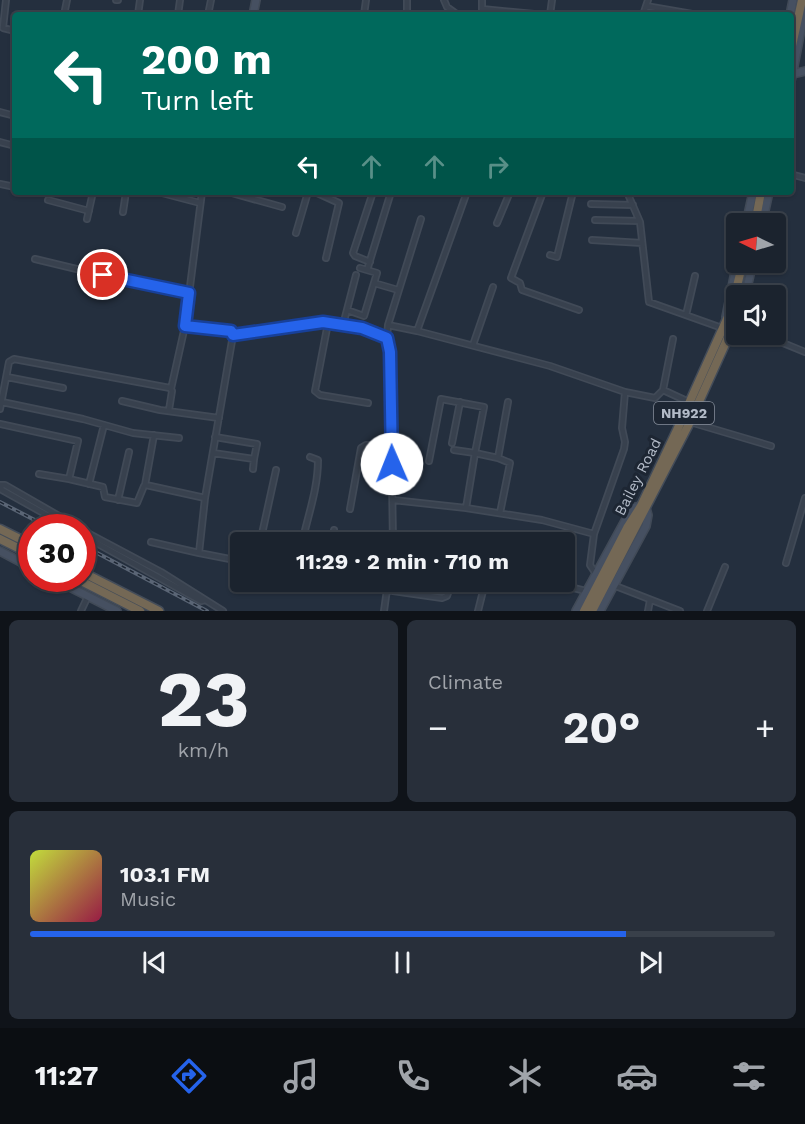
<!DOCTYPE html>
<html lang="en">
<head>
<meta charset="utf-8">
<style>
  body { margin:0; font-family:"Work Sans",sans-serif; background:#282f3a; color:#f1f3f6; height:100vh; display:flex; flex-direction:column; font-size:22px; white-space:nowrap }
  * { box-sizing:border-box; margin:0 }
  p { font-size:20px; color:#a0a4aa }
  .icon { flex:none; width:33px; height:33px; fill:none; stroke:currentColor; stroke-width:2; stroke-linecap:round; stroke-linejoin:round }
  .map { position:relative; height:611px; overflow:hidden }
  .details { display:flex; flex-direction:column; gap:9px; padding:9px; background:#0f1319; flex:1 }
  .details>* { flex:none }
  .banner { position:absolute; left:12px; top:12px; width:782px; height:183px; border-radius:6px; box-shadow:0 2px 4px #0004,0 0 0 2px #39404a; background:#00695c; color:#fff; overflow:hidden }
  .needle { width:39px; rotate:275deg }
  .buttons { position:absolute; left:726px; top:213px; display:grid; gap:12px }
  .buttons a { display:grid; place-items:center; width:60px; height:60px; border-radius:6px; background:#1b232e; box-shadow:0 2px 4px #0004,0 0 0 2px #39404a; font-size:30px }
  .speed { position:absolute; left:18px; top:514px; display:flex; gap:12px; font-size:30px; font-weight:700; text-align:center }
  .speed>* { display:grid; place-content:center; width:78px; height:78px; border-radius:50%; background:#1b232e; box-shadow:0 2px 4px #0004,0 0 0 2px #39404a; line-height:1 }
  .speed .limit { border:9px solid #d22; background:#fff; color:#111 }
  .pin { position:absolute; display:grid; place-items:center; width:51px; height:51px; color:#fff; margin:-26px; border:3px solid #fff; border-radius:50%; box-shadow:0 2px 6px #0007 }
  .me { position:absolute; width:66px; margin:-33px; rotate:359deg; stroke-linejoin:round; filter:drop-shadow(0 0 4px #0008) }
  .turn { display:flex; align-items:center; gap:21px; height:126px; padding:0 30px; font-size:27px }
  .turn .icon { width:78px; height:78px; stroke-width:2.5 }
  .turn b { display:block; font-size:42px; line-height:51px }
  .lanes { display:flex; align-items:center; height:57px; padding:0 30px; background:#0003; justify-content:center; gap:30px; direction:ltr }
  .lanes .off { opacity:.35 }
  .big { font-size:45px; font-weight:700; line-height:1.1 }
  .details .card { flex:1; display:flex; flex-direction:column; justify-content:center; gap:9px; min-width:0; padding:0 21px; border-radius:9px; background:#282f3a }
  .details .dial { align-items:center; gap:0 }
  .dial b { font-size:78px; line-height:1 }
  .song { display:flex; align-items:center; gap:18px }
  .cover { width:72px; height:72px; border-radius:9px; background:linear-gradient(135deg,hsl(70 70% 55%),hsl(340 70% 35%)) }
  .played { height:6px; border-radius:3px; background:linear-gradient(90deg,#2563eb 80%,#39404a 80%) }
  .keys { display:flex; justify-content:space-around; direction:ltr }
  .heat { display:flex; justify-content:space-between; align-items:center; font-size:33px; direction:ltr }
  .details .tiles { flex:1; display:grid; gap:9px; grid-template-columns:1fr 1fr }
  .card:last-child { grid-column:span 2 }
  .trip { position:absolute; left:230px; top:532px; width:345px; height:60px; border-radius:6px; background:#1b232e; box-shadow:0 2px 4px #0004,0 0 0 2px #39404a; font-weight:700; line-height:60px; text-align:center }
  .dock { display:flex; height:96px; justify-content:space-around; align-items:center; background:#0b0e12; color:#a0a4aa }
  .dock .icon { width:42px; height:42px }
  .dock .current { color:#2563eb }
  .dock b { font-size:27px; color:#f1f3f6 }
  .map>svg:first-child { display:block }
</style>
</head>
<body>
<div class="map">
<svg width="805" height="611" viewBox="0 0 805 611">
  <rect width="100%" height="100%" fill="#242f3e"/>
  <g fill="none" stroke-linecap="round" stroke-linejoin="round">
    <g stroke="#414a57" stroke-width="8">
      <path id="street" d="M6,0L3,28L15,31
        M116,0H118
        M444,0L447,7L458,15
        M482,0V15
        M646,6L698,15
        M482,9L545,15
        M64,15L67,0
        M138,15L140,0
        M178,15L180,0
        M208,15L211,0
        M364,15L366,0
        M407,15V0
        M550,15L552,0
        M643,15L648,0
        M0,112L15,116
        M0,142L15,146
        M790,174L805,178
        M0,184L15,187
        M158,192L200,203
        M202,192L185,326L231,331L233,335L205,498L199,553L240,561
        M228,192L282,207
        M315,192L339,203L326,258
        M467,192L417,331L550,366L625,392L655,398L663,390L673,339
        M543,192L511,278L520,283L522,290L579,310
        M627,192L640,222L649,302L722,328
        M48,200L89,211
        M591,204L633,205
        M123,212L126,192
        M87,219L93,192
        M595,220L639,221
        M497,223L510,192
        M296,233L308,192
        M592,240L642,243
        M550,255L557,257L573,192
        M35,259L147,286L189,293
        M370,262L355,256L353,253L373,192
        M368,267L391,192
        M374,283L398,290
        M347,310L364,316L377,273L360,268
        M686,315L695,276
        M328,323L315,391L320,395L368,403
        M343,325L356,275
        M388,325L417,331
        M761,334L805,352
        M233,335L323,322L362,328L387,338
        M473,345L493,287
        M7,377L63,388
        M171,389L185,326
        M663,390L689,402
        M122,401L160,410L219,418
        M2,402L83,419L133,433L179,438
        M0,409L9,362L14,359L170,388L172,391L169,410
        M690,422L771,446
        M0,424L78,441L69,479L103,487L105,497L137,503L144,486L146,485L205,498
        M452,443L460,402
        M213,453L254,459L257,444L215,437
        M498,458L510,463L500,513
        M429,461L441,399L484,407L475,453L498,458L508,402
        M253,469L254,459
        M39,474L69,479
        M89,484L104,425
        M0,485H5L80,528
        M145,485L154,435
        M0,486L2,490L70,528
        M118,500L129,452
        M393,500L466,508L475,453L454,450
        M466,508L542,520L594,534
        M350,509L361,448L366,445L391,446
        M82,530L161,572L223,611
        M82,535L201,601L205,600
        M435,538L453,543
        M151,542L199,553
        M260,543L276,470
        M302,543C308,515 318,489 318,460L310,457
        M331,543L334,530
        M393,543L390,352L387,338L388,325L421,219
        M786,563L805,498
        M596,574L590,565L594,534L624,449L625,442L622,428L625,392
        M368,582L393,591L442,598L447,596L452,582
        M477,582L519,589L533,586H565L586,591
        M613,585L680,611
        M81,611L88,596
        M384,611L388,582
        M478,611L485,583
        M648,611L650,600
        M707,611L725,567"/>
    </g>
    <g stroke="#414a57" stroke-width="10">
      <path id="secondary" d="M253,15L256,0
        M790,15L793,0
        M793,74L805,71
        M790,86L805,9
        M746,224L753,192
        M762,224L769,192
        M745,296L753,262
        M726,317L737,262
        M0,551L32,568
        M54,579L117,611
        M576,611L632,508L641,506
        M600,611L646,526L648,515L646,508"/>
    </g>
    <g stroke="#434c59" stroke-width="11">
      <path id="highway" d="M790,55L802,0
        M755,224L761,192
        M0,529L32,545
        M0,539L32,555
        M82,572L159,611
        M77,579L140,611
        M584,611L627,528L641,506L677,430L731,310L743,262
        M592,611L688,426L735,322L736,306"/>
    </g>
    <use href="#street" stroke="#38414e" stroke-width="4.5"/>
    <use href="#secondary" stroke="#465061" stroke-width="7"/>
    <use href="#highway" stroke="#746855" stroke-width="8"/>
    <g stroke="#5a6575" stroke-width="4">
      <path id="rail" d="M0,502L50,528
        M82,545L207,611"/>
    </g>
    <use href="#rail" stroke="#1d2633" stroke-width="1.5" stroke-dasharray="4.5" stroke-linecap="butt"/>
  </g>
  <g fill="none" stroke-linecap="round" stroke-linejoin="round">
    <g stroke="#184099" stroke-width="15">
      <path id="route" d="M103,275L189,293L185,326L231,331L233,335L323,322L362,328L387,338L390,352L392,464"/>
    </g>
    <use href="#route" stroke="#2563eb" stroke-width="10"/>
  </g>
  <g text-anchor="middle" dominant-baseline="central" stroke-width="6" stroke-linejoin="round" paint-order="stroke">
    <rect fill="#1d2633" stroke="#878f9c" stroke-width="1.5" x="654" y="402" width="60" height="22" rx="4.5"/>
    <g font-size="14" font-weight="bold" fill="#b4bcc9">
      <text x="684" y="413">NH922</text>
    </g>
    <g font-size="15" fill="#b4bcc9" stroke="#1d2633">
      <text transform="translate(638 477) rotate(-63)">Bailey Road</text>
    </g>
  </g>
</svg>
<div class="buttons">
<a><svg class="needle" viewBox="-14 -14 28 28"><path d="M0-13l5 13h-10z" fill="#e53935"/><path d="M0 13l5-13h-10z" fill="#a0a4aa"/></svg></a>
<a><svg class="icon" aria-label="sound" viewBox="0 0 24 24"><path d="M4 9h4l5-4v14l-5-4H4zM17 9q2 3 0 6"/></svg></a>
</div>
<div class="speed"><div class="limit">30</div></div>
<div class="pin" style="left:103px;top:275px;background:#d93025"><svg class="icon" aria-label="arrive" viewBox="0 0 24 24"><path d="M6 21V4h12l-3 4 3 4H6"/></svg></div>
<svg class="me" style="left:392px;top:464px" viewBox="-20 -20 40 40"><circle r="19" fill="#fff"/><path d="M0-13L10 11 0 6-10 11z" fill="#2563eb"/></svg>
<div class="trip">11:29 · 2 min · 710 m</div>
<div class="banner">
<div class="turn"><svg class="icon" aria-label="left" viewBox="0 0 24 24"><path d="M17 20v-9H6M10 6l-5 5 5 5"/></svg><div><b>200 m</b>Turn left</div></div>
<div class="lanes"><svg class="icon" aria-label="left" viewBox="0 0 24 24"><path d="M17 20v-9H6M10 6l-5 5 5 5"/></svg><svg class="icon off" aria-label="ahead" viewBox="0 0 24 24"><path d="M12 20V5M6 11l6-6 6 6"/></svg><svg class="icon off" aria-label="ahead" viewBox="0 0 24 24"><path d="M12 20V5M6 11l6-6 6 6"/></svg><svg class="icon off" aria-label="right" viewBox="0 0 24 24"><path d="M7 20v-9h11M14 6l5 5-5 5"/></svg></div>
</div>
</div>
<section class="details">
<div class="tiles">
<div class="card dial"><b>23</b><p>km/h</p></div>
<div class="card"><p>Climate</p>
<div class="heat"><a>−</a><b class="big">20°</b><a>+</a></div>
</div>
<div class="card">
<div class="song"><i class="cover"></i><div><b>103.1 FM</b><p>Music</p></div></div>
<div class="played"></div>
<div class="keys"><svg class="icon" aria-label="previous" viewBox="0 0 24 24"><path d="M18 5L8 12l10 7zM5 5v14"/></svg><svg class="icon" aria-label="pause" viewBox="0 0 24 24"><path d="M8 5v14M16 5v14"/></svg><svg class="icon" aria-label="next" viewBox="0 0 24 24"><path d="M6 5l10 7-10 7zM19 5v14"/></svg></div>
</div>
</div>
</section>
<nav class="dock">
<b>11:27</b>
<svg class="icon current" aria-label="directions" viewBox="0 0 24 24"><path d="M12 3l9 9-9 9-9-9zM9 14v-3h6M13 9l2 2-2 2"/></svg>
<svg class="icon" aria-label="music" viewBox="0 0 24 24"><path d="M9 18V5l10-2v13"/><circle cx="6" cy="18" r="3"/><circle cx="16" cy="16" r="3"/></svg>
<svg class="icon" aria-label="phone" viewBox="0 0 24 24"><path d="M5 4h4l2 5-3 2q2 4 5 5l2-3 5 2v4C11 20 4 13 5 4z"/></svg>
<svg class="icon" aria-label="climate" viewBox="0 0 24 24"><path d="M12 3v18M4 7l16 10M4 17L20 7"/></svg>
<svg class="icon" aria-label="car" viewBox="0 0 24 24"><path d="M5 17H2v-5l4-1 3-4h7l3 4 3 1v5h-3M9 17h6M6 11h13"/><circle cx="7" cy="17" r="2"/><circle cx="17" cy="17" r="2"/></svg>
<svg class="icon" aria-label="filters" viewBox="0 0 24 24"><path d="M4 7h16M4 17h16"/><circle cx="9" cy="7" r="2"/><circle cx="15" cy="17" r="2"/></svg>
</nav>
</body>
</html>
